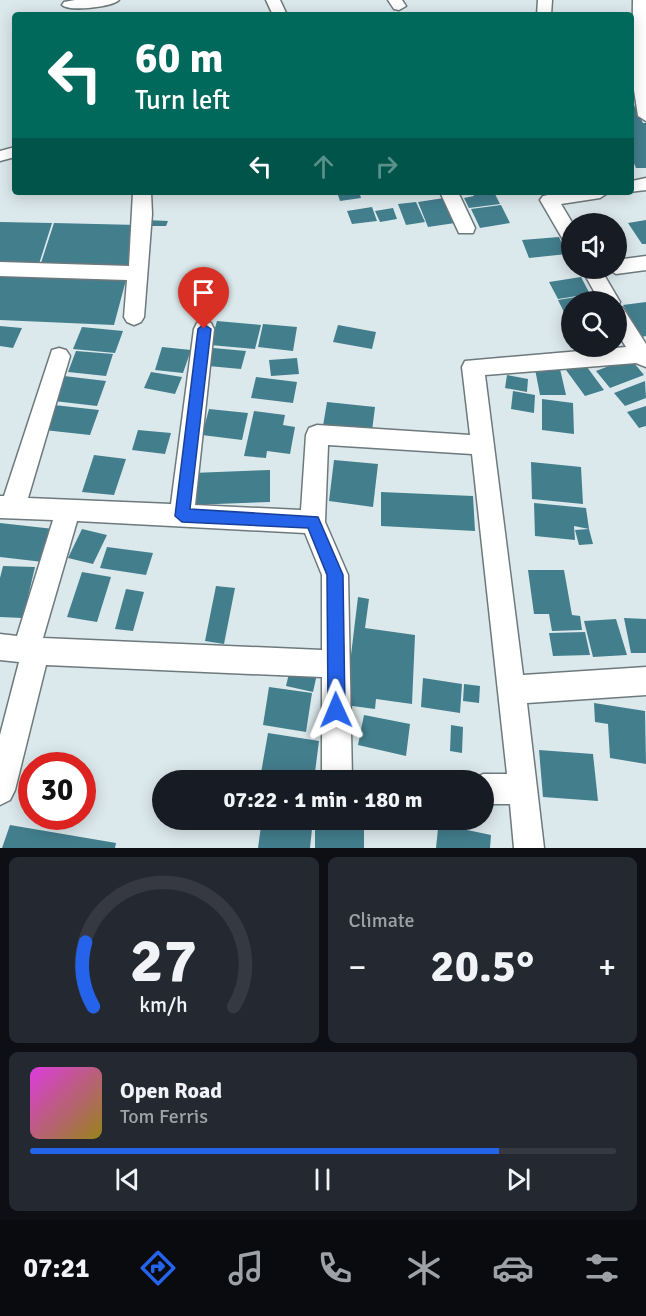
<!DOCTYPE html>
<html lang="en">
<head>
<meta charset="utf-8">
<style>
  body { margin:0; font-family:Signika,sans-serif; background:#242831; color:#f1f3f6; height:100vh; display:flex; flex-direction:column; font-size:22px; white-space:nowrap }
  * { box-sizing:border-box; margin:0 }
  p { font-size:20px; color:#9ea1a6 }
  .icon { flex:none; width:33px; height:33px; fill:none; stroke:currentColor; stroke-width:2; stroke-linecap:round; stroke-linejoin:round }
  .map { position:relative; height:848px; overflow:hidden }
  .sheet { display:flex; flex-direction:column; gap:9px; padding:9px; background:#0d0f14; flex:1 }
  .sheet>* { flex:none }
  .top-card { position:absolute; left:12px; top:12px; width:622px; height:183px; border-radius:6px; box-shadow:0 3px 15px #0003; background:#00695c; color:#fff; overflow:hidden }
  .fabs { position:absolute; left:561px; top:213px; display:grid; gap:12px }
  .fabs a { display:grid; place-items:center; width:66px; height:66px; border-radius:50%; background:#171b24; box-shadow:0 3px 15px #0003; font-size:30px }
  .speed { position:absolute; left:18px; top:752px; display:flex; gap:12px; font-size:30px; font-weight:700; text-align:center }
  .speed>* { display:grid; place-content:center; width:78px; height:78px; border-radius:50%; background:#171b24; box-shadow:0 3px 15px #0003; line-height:1 }
  .speed .limit { border:9px solid #d22; background:#fff; color:#111 }
  .pin { position:absolute; display:grid; place-items:center; width:51px; height:51px; color:#fff; margin:-62px -26px; border-radius:50% 50% 50% 0; rotate:-45deg; box-shadow:0 0 6px #0007 }
  .pin .icon { rotate:45deg }
  .me { position:absolute; width:66px; margin:-33px; rotate:359deg; stroke-linejoin:round; filter:drop-shadow(0 0 4px #0008) }
  .turn { display:flex; align-items:center; gap:21px; height:126px; padding:0 24px; font-size:27px }
  .turn .icon { width:78px; height:78px; stroke-width:2.5 }
  .turn b { display:block; font-size:42px; line-height:51px }
  .lanes { display:flex; align-items:center; height:57px; padding:0 24px; background:#0003; justify-content:center; gap:30px; direction:ltr }
  .lanes .off { opacity:.35 }
  .big { font-size:45px; font-weight:800; line-height:1.1 }
  .sheet .card { flex:1; display:flex; flex-direction:column; justify-content:center; gap:9px; min-width:0; padding:0 21px; border-radius:9px; background:#242831 }
  .sheet .dial { align-items:center; gap:0 }
  .dial svg { height:156px; overflow:visible; fill:none; stroke:#363941; stroke-width:7; stroke-linecap:round; text-anchor:middle }
  .dial text { fill:#f1f3f6; stroke:none }
  .song { display:flex; align-items:center; gap:18px }
  .cover { width:72px; height:72px; border-radius:9px; background:linear-gradient(135deg,hsl(300 70% 55%),hsl(50 70% 35%)) }
  .played { height:6px; border-radius:3px; background:linear-gradient(90deg,#2563eb 80%,#363941 80%) }
  .keys { display:flex; justify-content:space-around; direction:ltr }
  .heat { display:flex; justify-content:space-between; align-items:center; font-size:33px; direction:ltr }
  .sheet .tiles { flex:1; display:grid; gap:9px; grid-template-columns:1fr 1fr }
  .card:last-child { grid-column:span 2 }
  .trip { position:absolute; left:152px; top:770px; width:342px; height:60px; border-radius:30px; background:#171b24; box-shadow:0 3px 15px #0003; font-weight:800; line-height:60px; text-align:center }
  .dock { display:flex; height:96px; justify-content:space-around; align-items:center; background:#090b0e; color:#9ea1a6 }
  .dock .icon { width:42px; height:42px }
  .dock .active { color:#2563eb }
  .dock b { font-size:27px; color:#f1f3f6 }
  .map>svg:first-child { display:block }
</style>
</head>
<body>
<div class="map">
<svg width="646" height="848" viewBox="0 0 646 848">
  <rect width="100%" height="100%" fill="#dce9ec"/>
  <path fill="#437e8d" d="M632,101L643,123H646V168H636L632,159Z
    M337,192H359L361,198L340,201Z
    M471,192H494L500,204L469,208L464,198L474,196Z
    M444,198L455,223L428,227L418,202Z
    M416,202L425,222L406,225L398,204Z
    M501,205L510,223L480,228L471,209Z
    M372,207L377,221L352,224L347,211Z
    M393,208L397,219L380,222L375,211Z
    M146,220L168,221L166,226H145Z
    M646,220V244H642L628,223Z
    M0,222L52,223L38,267L0,266Z
    M54,223L138,225L127,268L40,266Z
    M559,237L567,254L529,258L522,240Z
    M0,274L126,280L114,325L0,320Z
    M581,277L590,294L558,299L549,282Z
    M594,294L599,302H572V315L566,316L558,300Z
    M646,302V336L642,337L623,305Z
    M217,321L261,325L255,349L210,345Z
    M263,324L297,327L293,351L258,347Z
    M338,325L376,332L372,349L333,342Z
    M0,326L22,328L13,348L0,346Z
    M82,327L123,331L115,353L73,349Z
    M162,347L191,350L183,373L155,370Z
    M213,348L246,351L241,369L208,366Z
    M76,351L113,354L106,376L68,372Z
    M297,358L299,374L271,376L269,360Z
    M630,358L644,375L610,388L596,371Z
    M584,363L604,390L585,396L566,370Z
    M535,369H560L566,395H540Z
    M151,372L182,377L175,394L144,388Z
    M507,375L528,379L527,392L505,388Z
    M64,376L106,381L97,406L54,401Z
    M256,377L297,382L293,403L251,398Z
    M645,381L646,398L625,406L614,393Z
    M513,391L535,395L534,413L511,409Z
    M542,399L573,403L574,434L542,430Z
    M327,402L375,407L372,431L323,426Z
    M54,405L99,410L90,435L44,430Z
    M646,406V426L639,428L627,412Z
    M209,409L248,413L242,440L202,435Z
    M254,411L285,415L283,425L295,427L290,454L267,451L266,458L244,456Z
    M138,430L171,433L165,454L132,450Z
    M94,455L126,459L114,495L82,492Z
    M334,460L378,464L373,507L329,501Z
    M531,462L581,467L583,504L532,499Z
    M270,470V502L190,505L192,473Z
    M381,492L473,496L475,531L381,526Z
    M534,503L586,508L589,529L574,526L575,540L535,536Z
    M0,523L54,529L43,562L0,557Z
    M82,529L107,535L93,564L68,558Z
    M589,529L593,544L579,545L575,530Z
    M107,547L153,553L146,575L100,568Z
    M3,566L35,567L23,618L0,617V578Z
    M528,570H564L572,615L580,616L582,630L552,631L549,614H534Z
    M82,572L111,577L97,622L67,617Z
    M216,586L235,588L224,644L205,641Z
    M126,589L144,592L133,631L115,629Z
    M358,597L369,599L365,628L415,635L412,704L376,699L375,709L345,705Z
    M624,618L646,619V653H631Z
    M616,619L627,655L593,657L584,621Z
    M585,632L590,655L553,656L549,633Z
    M290,669L317,674L313,692L286,686Z
    M423,678L462,684L460,713L421,707Z
    M464,684L480,686L479,703L463,701Z
    M269,687L312,693L306,732L263,725Z
    M594,703L645,711L646,764L610,758L608,724L595,722Z
    M364,715L410,724L406,756L358,745Z
    M451,725L463,727L462,753L450,751Z
    M268,733L319,741L314,780L261,773Z
    M539,750L593,754L598,801L543,797Z
    M262,819H313L310,848H258Z
    M315,819H364V848H315Z
    M439,819H468L467,830L491,835L490,848H436Z
    M10,825L116,843L115,848H2Z"/>
  <g fill="none" stroke-linecap="round" stroke-linejoin="round">
    <g stroke="#6d797c" stroke-width="3">
      <path id="minor" d="M75,0H119C112,7 69,12 62,5L64,2Z
        M266,0H280L287,15H273Z
        M388,0H402L406,6L399,10L394,9Z
        M538,0H552L551,15H537Z
        M633,0H646V121L638,116L632,77Z
        M15,147V157L0,161V151Z
        M646,178V190L629,192H632V181Z
        M133,192H151L152,214L144,317L141,322L134,325L127,322L124,317L127,280L0,276V262L129,266Z
        M440,192H458L475,228L473,233H459Z
        M562,192H609L600,198L561,204L573,224L572,244L565,243L540,200L543,196Z
        M646,256V270L616,274L607,268H616V260Z
        M581,268H600L620,302L618,306L623,308L646,344V367L636,363L485,375L523,675L646,667V695L527,703L544,848H514L510,804H483V780H472L483,774H507L472,454L328,445L325,522L348,575L352,780H322V677L46,665L15,790L10,800L0,805V735L19,662L0,660V634L17,636L53,520L0,518V496H4L52,350L59,348L66,350L70,356L28,498L171,504L194,329L197,323L204,321L211,323L214,329L195,505L301,510L306,435L309,428L317,425L470,435L462,367L465,361L626,347L616,331V302H600ZM77,521L305,533L322,575V650L43,638Z"/>
    </g>
    <use href="#minor" fill="#fff" fill-rule="evenodd"/>
  </g>
  <path fill="#2563eb" stroke="#184099" stroke-width="1.5" d="M204,324L211,329L190,509L318,517L343,575L345,710L342,716L336,719L330,716L328,710L327,575L308,528L182,522L175,516L198,329Z"/>
</svg>
<div class="fabs">
<a><svg class="icon" aria-label="sound" viewBox="0 0 24 24"><path d="M4 9h4l5-4v14l-5-4H4zM17 9q2 3 0 6"/></svg></a>
<a><svg class="icon" aria-label="search" viewBox="0 0 24 24"><circle cx="10" cy="10" r="6"/><path d="M15 15l6 6"/></svg></a>
</div>
<div class="speed"><div class="limit">30</div></div>
<div class="pin" style="left:204px;top:329px;background:#d93025"><svg class="icon" aria-label="arrive" viewBox="0 0 24 24"><path d="M6 21V4h12l-3 4 3 4H6"/></svg></div>
<svg class="me" style="left:336px;top:710px" viewBox="-20 -20 40 40"><path d="M0-17L14 15 0 8-14 15z" fill="#2563eb" stroke="#fff" stroke-width="4"/></svg>
<div class="trip">07:22 · 1 min · 180 m</div>
<div class="top-card">
<div class="turn"><svg class="icon" aria-label="left" viewBox="0 0 24 24"><path d="M17 20v-9H6M10 6l-5 5 5 5"/></svg><div><b>60 m</b>Turn left</div></div>
<div class="lanes"><svg class="icon" aria-label="left" viewBox="0 0 24 24"><path d="M17 20v-9H6M10 6l-5 5 5 5"/></svg><svg class="icon off" aria-label="ahead" viewBox="0 0 24 24"><path d="M12 20V5M6 11l6-6 6 6"/></svg><svg class="icon off" aria-label="right" viewBox="0 0 24 24"><path d="M7 20v-9h11M14 6l5 5-5 5"/></svg></div>
</div>
</div>
<section class="sheet">
<div class="tiles">
<div class="card dial"><svg viewBox="0 0 100 80">
<path d="M14 69A42 42 0 1 1 86 69"/>
<path d="M14 69A42 42 0 0 1 10 36" stroke="#2563eb"/>
<text x="50" y="56" font-size="32" font-weight="700">27</text>
<text x="50" y="72" font-size="11">km/h</text>
</svg></div>
<div class="card"><p>Climate</p>
<div class="heat"><a>−</a><b class="big">20.5°</b><a>+</a></div>
</div>
<div class="card">
<div class="song"><i class="cover"></i><div><b>Open Road</b><p>Tom Ferris</p></div></div>
<div class="played"></div>
<div class="keys"><svg class="icon" aria-label="previous" viewBox="0 0 24 24"><path d="M18 5L8 12l10 7zM5 5v14"/></svg><svg class="icon" aria-label="pause" viewBox="0 0 24 24"><path d="M8 5v14M16 5v14"/></svg><svg class="icon" aria-label="next" viewBox="0 0 24 24"><path d="M6 5l10 7-10 7zM19 5v14"/></svg></div>
</div>
</div>
</section>
<nav class="dock">
<b>07:21</b>
<svg class="icon active" aria-label="directions" viewBox="0 0 24 24"><path d="M12 3l9 9-9 9-9-9zM9 14v-3h6M13 9l2 2-2 2"/></svg>
<svg class="icon" aria-label="music" viewBox="0 0 24 24"><path d="M9 18V5l10-2v13"/><circle cx="6" cy="18" r="3"/><circle cx="16" cy="16" r="3"/></svg>
<svg class="icon" aria-label="phone" viewBox="0 0 24 24"><path d="M5 4h4l2 5-3 2q2 4 5 5l2-3 5 2v4C11 20 4 13 5 4z"/></svg>
<svg class="icon" aria-label="climate" viewBox="0 0 24 24"><path d="M12 3v18M4 7l16 10M4 17L20 7"/></svg>
<svg class="icon" aria-label="car" viewBox="0 0 24 24"><path d="M5 17H2v-5l4-1 3-4h7l3 4 3 1v5h-3M9 17h6M6 11h13"/><circle cx="7" cy="17" r="2"/><circle cx="17" cy="17" r="2"/></svg>
<svg class="icon" aria-label="filters" viewBox="0 0 24 24"><path d="M4 7h16M4 17h16"/><circle cx="9" cy="7" r="2"/><circle cx="15" cy="17" r="2"/></svg>
</nav>
</body>
</html>
